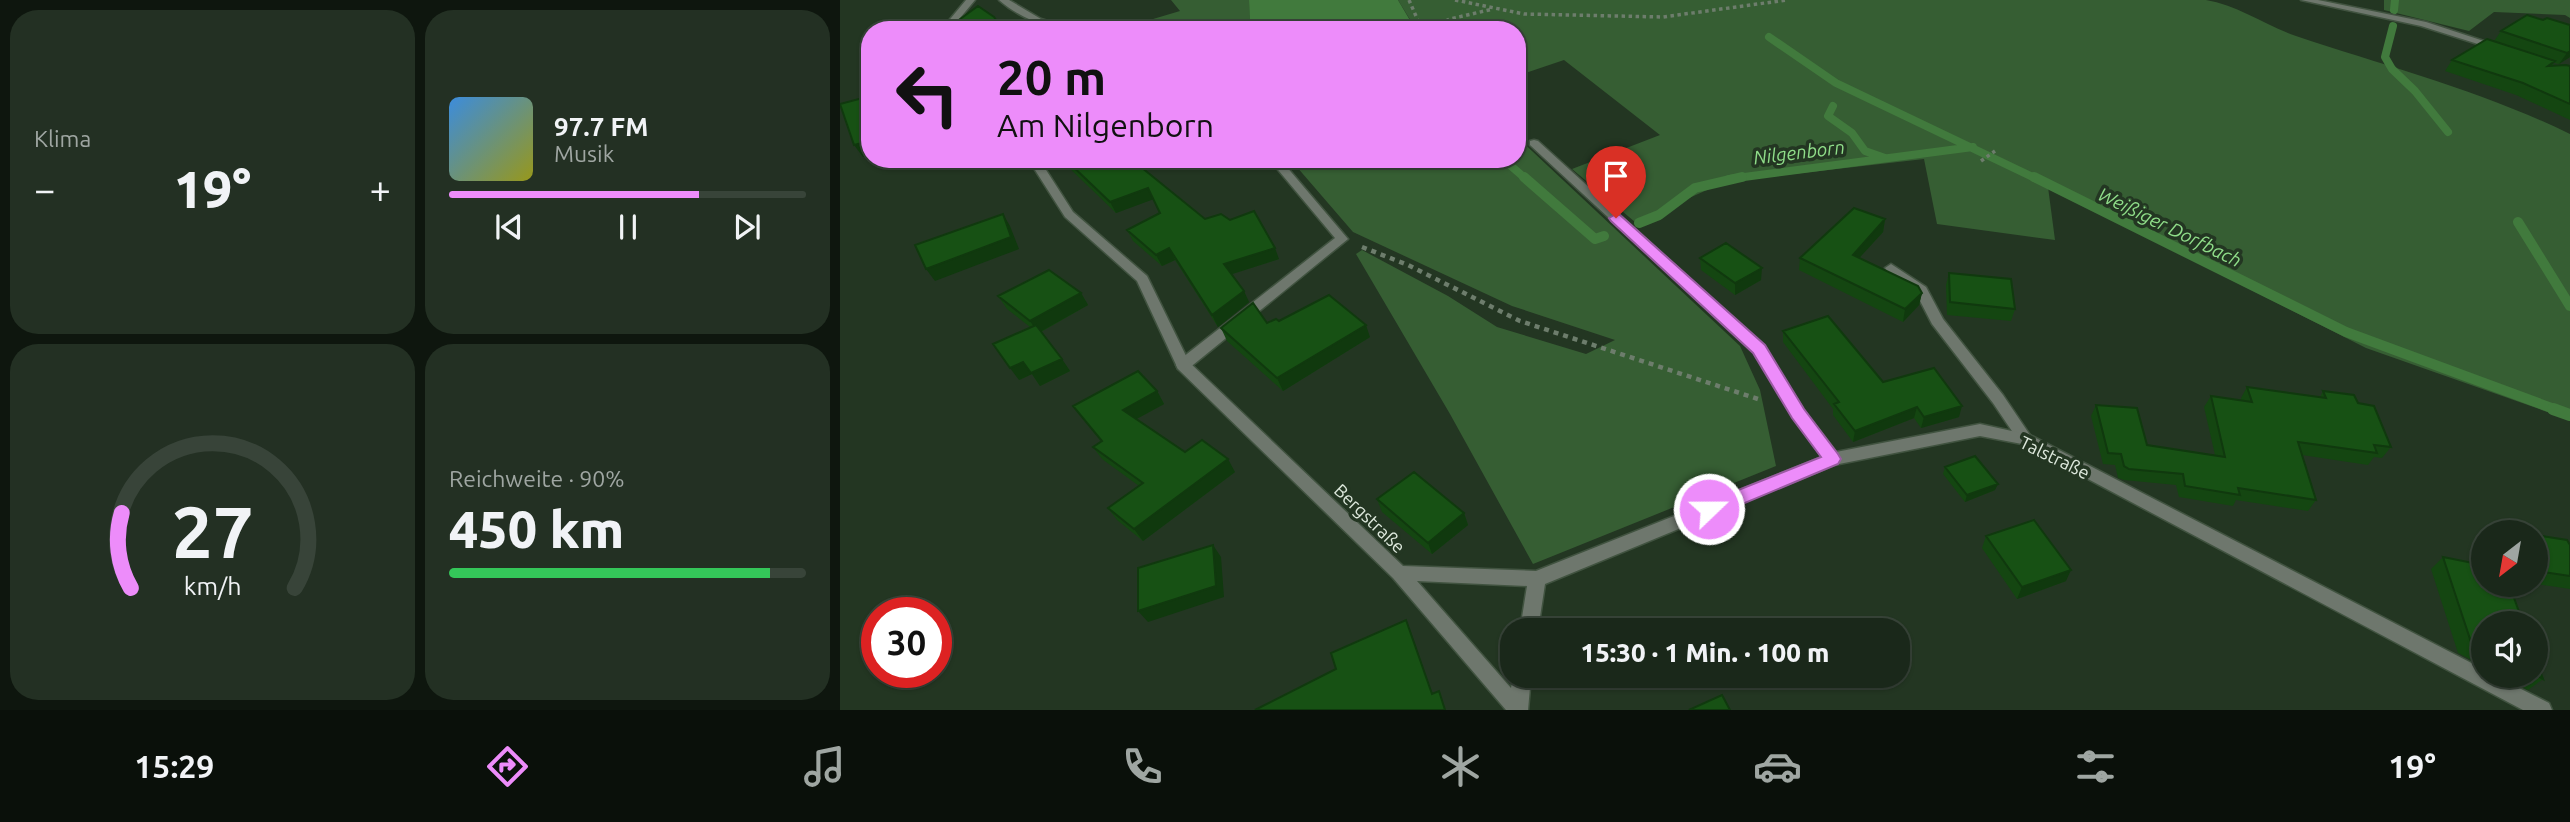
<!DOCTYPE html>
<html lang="de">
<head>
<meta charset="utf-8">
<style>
  body { margin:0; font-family:Ubuntu,sans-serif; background:#233023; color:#f1f3f6; height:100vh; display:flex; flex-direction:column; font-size:26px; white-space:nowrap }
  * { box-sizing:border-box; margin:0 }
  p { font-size:23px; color:#9fa6a2 }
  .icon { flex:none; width:38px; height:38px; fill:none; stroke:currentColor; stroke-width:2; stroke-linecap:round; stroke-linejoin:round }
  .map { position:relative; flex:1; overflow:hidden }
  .drawer { display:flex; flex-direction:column; gap:10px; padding:10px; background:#0e160e; width:840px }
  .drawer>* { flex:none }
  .guide { position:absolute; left:21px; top:21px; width:665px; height:147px; border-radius:28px; box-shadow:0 2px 5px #0004,0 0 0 2px #384439; background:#ed8cfa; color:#111; overflow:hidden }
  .needle { width:46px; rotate:211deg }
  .buttons { position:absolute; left:1631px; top:520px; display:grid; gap:14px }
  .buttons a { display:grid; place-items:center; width:77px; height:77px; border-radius:50%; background:#1a281a; box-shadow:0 2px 5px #0004,0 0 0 2px #384439; font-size:35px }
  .speed { position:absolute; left:21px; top:597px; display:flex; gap:14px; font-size:35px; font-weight:700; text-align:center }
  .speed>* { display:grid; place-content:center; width:91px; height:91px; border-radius:50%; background:#1a281a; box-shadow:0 2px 5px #0004,0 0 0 2px #384439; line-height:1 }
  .speed .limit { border:10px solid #d22; background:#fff; color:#111 }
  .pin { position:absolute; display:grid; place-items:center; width:60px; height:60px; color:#fff; margin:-72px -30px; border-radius:50% 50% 50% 0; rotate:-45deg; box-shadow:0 0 7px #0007 }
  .pin .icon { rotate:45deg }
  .me { position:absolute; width:77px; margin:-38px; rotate:68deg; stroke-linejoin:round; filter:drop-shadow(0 0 5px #0008) }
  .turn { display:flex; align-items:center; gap:24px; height:147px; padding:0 21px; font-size:32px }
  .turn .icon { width:91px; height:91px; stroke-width:2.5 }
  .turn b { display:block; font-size:49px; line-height:60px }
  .big { font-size:52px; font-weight:800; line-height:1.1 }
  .drawer .card { flex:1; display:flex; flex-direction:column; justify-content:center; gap:10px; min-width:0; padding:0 24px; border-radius:28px; background:#233023 }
  .drawer .dial { align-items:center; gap:0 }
  .dial svg { height:182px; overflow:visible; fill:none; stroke:#384439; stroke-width:7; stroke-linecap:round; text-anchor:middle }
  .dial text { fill:#f1f3f6; stroke:none }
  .song { display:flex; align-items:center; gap:21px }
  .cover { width:84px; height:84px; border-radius:10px; background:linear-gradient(135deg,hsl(210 70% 55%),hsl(60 70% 35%)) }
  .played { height:7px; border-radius:4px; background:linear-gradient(90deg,#ed8cfa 70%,#384439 70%) }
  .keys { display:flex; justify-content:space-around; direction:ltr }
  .heat { display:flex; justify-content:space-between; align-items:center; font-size:38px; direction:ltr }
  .charge { height:10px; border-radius:5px; background:linear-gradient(90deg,#34c759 90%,#384439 0) }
  .drawer .tiles { flex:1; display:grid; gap:10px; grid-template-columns:repeat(2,1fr) }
  .trip { position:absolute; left:660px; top:618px; width:410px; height:70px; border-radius:28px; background:#1a281a; box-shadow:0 2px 5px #0004,0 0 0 2px #384439; font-weight:800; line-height:70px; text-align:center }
  .menu { display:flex; height:112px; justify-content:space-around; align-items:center; background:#0a100a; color:#9fa6a2 }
  .menu .icon { width:49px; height:49px }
  .menu .current { color:#ed8cfa }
  .menu b { font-size:32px; color:#f1f3f6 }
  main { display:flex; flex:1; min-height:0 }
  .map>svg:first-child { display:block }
</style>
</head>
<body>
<main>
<section class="drawer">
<div class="tiles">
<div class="card"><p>Klima</p>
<div class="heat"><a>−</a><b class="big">19°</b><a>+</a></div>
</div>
<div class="card">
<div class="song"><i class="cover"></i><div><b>97.7 FM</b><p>Musik</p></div></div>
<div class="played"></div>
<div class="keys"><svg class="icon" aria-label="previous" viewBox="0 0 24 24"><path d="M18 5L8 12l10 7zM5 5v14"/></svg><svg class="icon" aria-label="pause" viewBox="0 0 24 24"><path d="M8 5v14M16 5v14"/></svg><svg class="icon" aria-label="next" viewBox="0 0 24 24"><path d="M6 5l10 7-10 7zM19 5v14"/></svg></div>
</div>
<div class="card dial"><svg viewBox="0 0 100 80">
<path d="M14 69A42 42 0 1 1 86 69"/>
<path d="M14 69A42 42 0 0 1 10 36" stroke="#ed8cfa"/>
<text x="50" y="56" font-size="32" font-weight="700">27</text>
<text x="50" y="72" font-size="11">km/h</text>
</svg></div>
<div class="card"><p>Reichweite · 90%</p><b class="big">450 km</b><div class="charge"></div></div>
</div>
</section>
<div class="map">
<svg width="1730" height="710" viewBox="0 0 1730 710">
  <rect width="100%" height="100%" fill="#233622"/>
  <path fill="#365e33" d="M331,0H409L410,30H276L340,11Z
    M558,0H1366C1397,5 1427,26 1456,36C1549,67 1642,91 1730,134V420L1526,348L1208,187L1215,240L1097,224L1084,159L885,182L795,222L732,169L820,135L724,60L677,76V30H570L574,26Z
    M1544,0H1730V18L1725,15L1654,12L1629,31L1544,10Z
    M677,137L900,346L920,390L936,466L693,564L610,414L516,254L522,250L608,296L657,327L746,354L775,340L672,306L513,232L450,159H677Z"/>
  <path fill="#417a3d" d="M409,0H558L574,27L570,30H410Z"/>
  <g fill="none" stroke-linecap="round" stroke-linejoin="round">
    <path stroke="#417a3d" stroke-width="8" d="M1554,10L1555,0
      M1553,26L1545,57L1552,69L1575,91L1608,132
      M929,37L996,83L1197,179
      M993,106L988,116L1012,133L1025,151L1045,158
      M663,159L686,179
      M889,179L1133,147"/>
    <path stroke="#417a3d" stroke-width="10" d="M684,177L755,239L764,236
      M1194,177L1506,332L1717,410
      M1678,222L1730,306
      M799,223L819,215L855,188L902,177"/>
    <path stroke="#417a3d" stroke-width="12" d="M1713,409L1730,415"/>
    <g stroke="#415340" stroke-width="3">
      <path id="service" d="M159,0H169L201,19L238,30C209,30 181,19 159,0Z
        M429,159H440L508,239L348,369H338L336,365L338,361L495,238Z
        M1051,264L1086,287L1103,319L1163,395L1190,435L1193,439L1190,443H1180L1153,403L1092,324L1076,293L1047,271L1045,268Z"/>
    </g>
    <g stroke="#415340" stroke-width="3">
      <path id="minor" d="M126,0H135L110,30H101Z
        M694,140L698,141L924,346L963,409L996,452L1140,424L1190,435L1643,669V676H1655L1709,703L1712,710H1683L1182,444L1140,436L994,465L705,584L698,630H680L687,586L577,581L671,688L673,676H691L688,710H666L553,578L338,369L297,281L225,217L188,159H199L233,212L307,276L349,362L563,566L696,571L982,457L953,417L914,352L690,145V141Z"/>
    </g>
    <g stroke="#415340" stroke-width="3">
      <path id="tertiary" d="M1461,0H1478L1586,22L1665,48L1660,51L1581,26Z"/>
    </g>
    <path stroke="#6d7d6c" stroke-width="3.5" stroke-dasharray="3.5 3.5" stroke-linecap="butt" d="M569,0L582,30
      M615,0L684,14L823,17L947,0
      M587,30L610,19L653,9
      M1141,161L1155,151"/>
    <path stroke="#6d7d6c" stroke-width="4.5" stroke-dasharray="5 5" stroke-linecap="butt" d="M522,247L568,265L680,321L921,400"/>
    <use href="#service" fill="#6e776d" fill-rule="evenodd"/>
    <use href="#minor" fill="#6e776d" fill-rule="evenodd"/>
    <use href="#tertiary" fill="#6e776d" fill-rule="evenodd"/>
  </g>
  <path fill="#144611" d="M1703,20L1730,25V57L1719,64L1714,63L1712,66H1730V120L1676,95L1605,71L1612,60L1654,41L1661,31Z
    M221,159H292L365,219L439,259L392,274L409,302L378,327L335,260L322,266L293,241L287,230L320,213L313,199L276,213L223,162Z
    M1045,219L1043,232L1019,258L1082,293L1079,305L1063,322L959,270L960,258Z
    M860,258L921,280L895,295L861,270Z
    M1109,273L1175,309L1171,321L1107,315L1106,285Z
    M241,293L248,305L201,332L230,371L200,386L192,374L179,380L190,327L167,309L158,296Z
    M439,321L530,337L443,391L387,341L381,328Z
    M943,331L1043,382L1119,417L1081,428L1074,418L1013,442L993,415V409L943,342Z
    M1407,387L1480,397L1483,391L1518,403L1551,447L1542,458L1534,457L1528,465L1462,455L1476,500L1468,511L1396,500L1393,506L1339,497L1336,485L1284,480L1278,478L1275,465L1263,464L1251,416L1256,405L1307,445L1375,455L1364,407L1371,396L1401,400V398Z
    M317,391L324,404L296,419L345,452L395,472L303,541L277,520L268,508L299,486L262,459L253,447L261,441L233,406Z
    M1105,467L1155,490L1125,502L1103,474Z
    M537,499L624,513L628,525L592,554L542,512Z
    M1696,535L1730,545V589L1696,584Z
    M1146,536L1226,581L1177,599L1142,548Z
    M1603,557L1643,623V666L1618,653L1591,569Z
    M1660,676H1696L1703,679L1688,690Z"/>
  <path fill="#10390e" d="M1730,51V57L1719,64L1727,53Z
    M30,141V155L23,157L14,145Z
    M308,188L314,199L276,213L270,202Z
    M163,214L170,226L179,249L95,281L86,269Z
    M1045,219L1043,232L1011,267L1013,255Z
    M329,248L335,260L322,266L316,255Z
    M435,248L439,259L389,275L384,264Z
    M922,268L921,280L895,295V283Z
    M404,291L409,302L378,327L372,315Z
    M241,293L248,305L198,333L190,321Z
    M1082,293L1079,305L1063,322L1065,309Z
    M526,325L530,337L443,391L437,378Z
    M222,359L230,371L200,386L192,374L179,380L170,368L183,362Z
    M317,391L324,404L291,422L283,410Z
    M1122,406L1119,417L1081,428L1084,417Z
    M1077,407L1074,418L1013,442L1015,431Z
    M388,459L395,472L303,541L294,529Z
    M1158,484L1155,490L1125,502L1127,495Z
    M624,513L628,525L592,554L588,543Z
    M373,545L381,557L384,597L308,622L298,611Z
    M1231,570L1226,581L1177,599L1182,587Z
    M566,620L571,632L596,705L592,694Z"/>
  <path fill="#175114" stroke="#10390e" stroke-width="2" d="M138,6L154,17L163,30H114L112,25Z
    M1687,15L1703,20L1707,18L1730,25V51L1727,53L1661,31Z
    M1647,39L1715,61L1708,66L1726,65L1730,66V104L1683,83L1612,60Z
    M30,96V141L14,145L0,104Z
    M225,159H291L365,219L381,214L390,220L414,211L435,248L384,264L404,291L372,315L329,248L316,255L287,230L320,213L308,188L270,202Z
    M1014,208L1045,219L1013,255L1078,286L1082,293L1065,309L960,258Z
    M163,214L171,237L86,269L75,245Z
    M886,243L922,268L895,283L860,258Z
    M209,270L241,293L190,321L158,296Z
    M1109,273L1171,279L1175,309L1110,302Z
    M489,295L526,325L437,378L381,328L413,303L427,323L436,319L439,321Z
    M988,316L1043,382L1094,368L1122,406L1084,417L1077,407L1015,431L994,404L999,402L943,331Z
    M196,325L222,359L191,373L183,362L170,368L153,344Z
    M298,371L317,391L283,410L345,452L362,440L388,459L294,529L268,508L303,483L253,447L262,441L233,406Z
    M1407,387L1486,398L1483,391L1514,395L1518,403L1534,406L1551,447L1534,445L1537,453L1458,442L1476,500L1398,488L1400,495L1345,486L1343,474L1289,469L1284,466L1281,454L1268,453L1256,405L1297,408L1307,445L1385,457L1371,396L1412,402Z
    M1135,456L1158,484L1127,495L1105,467Z
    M574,472L624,513L588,543L537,499Z
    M1194,520L1231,570L1182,587L1146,536Z
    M1696,535L1727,540L1730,545V576L1696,571Z
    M373,545L376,586L298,611V568Z
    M1603,557L1643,565V584H1669L1683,623H1643V648L1631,642Z
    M566,620L592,694L599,691L605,710H415L496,669L491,653Z
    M1696,660L1703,679L1696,675Z
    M882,695L890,710H849Z"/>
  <path fill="#ed8cfa" stroke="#9a5ba2" stroke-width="2" d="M776,214L780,215L925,345L964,409L998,454L1001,459L998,464L876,515L869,517L863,515L860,509L863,504L981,457L952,418L913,353L771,221L769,218Z"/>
  <g text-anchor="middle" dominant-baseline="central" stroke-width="7" stroke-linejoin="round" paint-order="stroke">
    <g font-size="18" fill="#dee9dd" stroke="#233622">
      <text transform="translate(1215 457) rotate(26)">Talstraße</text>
      <text transform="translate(530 518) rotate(44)">Bergstraße</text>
    </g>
    <g font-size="19" font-style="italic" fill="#8fdd89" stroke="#233622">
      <text transform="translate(959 152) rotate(-7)">Nilgenborn</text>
      <text transform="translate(1330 227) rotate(26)">Weißiger Dorfbach</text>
    </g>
  </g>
</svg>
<div class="buttons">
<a><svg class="needle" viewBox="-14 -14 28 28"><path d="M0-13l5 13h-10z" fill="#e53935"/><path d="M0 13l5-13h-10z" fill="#9fa6a2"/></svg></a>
<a><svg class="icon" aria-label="sound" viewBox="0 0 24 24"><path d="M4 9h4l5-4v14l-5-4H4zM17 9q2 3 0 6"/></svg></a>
</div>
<div class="speed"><div class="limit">30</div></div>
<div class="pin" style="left:776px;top:218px;background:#d93025"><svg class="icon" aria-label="arrive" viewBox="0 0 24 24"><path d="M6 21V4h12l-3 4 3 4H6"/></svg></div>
<svg class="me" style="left:869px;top:509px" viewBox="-20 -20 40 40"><circle r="17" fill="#ed8cfa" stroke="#fff" stroke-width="3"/><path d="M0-11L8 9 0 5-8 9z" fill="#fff"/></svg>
<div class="trip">15:30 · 1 Min. · 100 m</div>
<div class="guide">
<div class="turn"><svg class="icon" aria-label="left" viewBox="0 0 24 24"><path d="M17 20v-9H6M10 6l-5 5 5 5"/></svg><div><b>20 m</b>Am Nilgenborn</div></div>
</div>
</div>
</main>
<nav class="menu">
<b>15:29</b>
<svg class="icon current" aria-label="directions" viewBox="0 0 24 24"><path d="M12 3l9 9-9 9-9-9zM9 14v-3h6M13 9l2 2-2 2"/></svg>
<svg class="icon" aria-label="music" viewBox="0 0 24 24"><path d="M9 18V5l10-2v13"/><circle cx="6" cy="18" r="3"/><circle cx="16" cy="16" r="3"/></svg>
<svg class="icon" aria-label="phone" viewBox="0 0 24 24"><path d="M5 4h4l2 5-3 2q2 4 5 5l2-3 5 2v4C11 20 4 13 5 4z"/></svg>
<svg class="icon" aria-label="climate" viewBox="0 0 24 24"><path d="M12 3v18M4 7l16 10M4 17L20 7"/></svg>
<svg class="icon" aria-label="car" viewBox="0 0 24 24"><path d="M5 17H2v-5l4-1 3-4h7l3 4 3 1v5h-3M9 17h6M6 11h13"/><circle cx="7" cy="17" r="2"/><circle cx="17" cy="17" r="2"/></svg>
<svg class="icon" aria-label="filters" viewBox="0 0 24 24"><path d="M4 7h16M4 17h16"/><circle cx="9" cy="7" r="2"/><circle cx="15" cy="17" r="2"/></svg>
<b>19°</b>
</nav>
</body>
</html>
